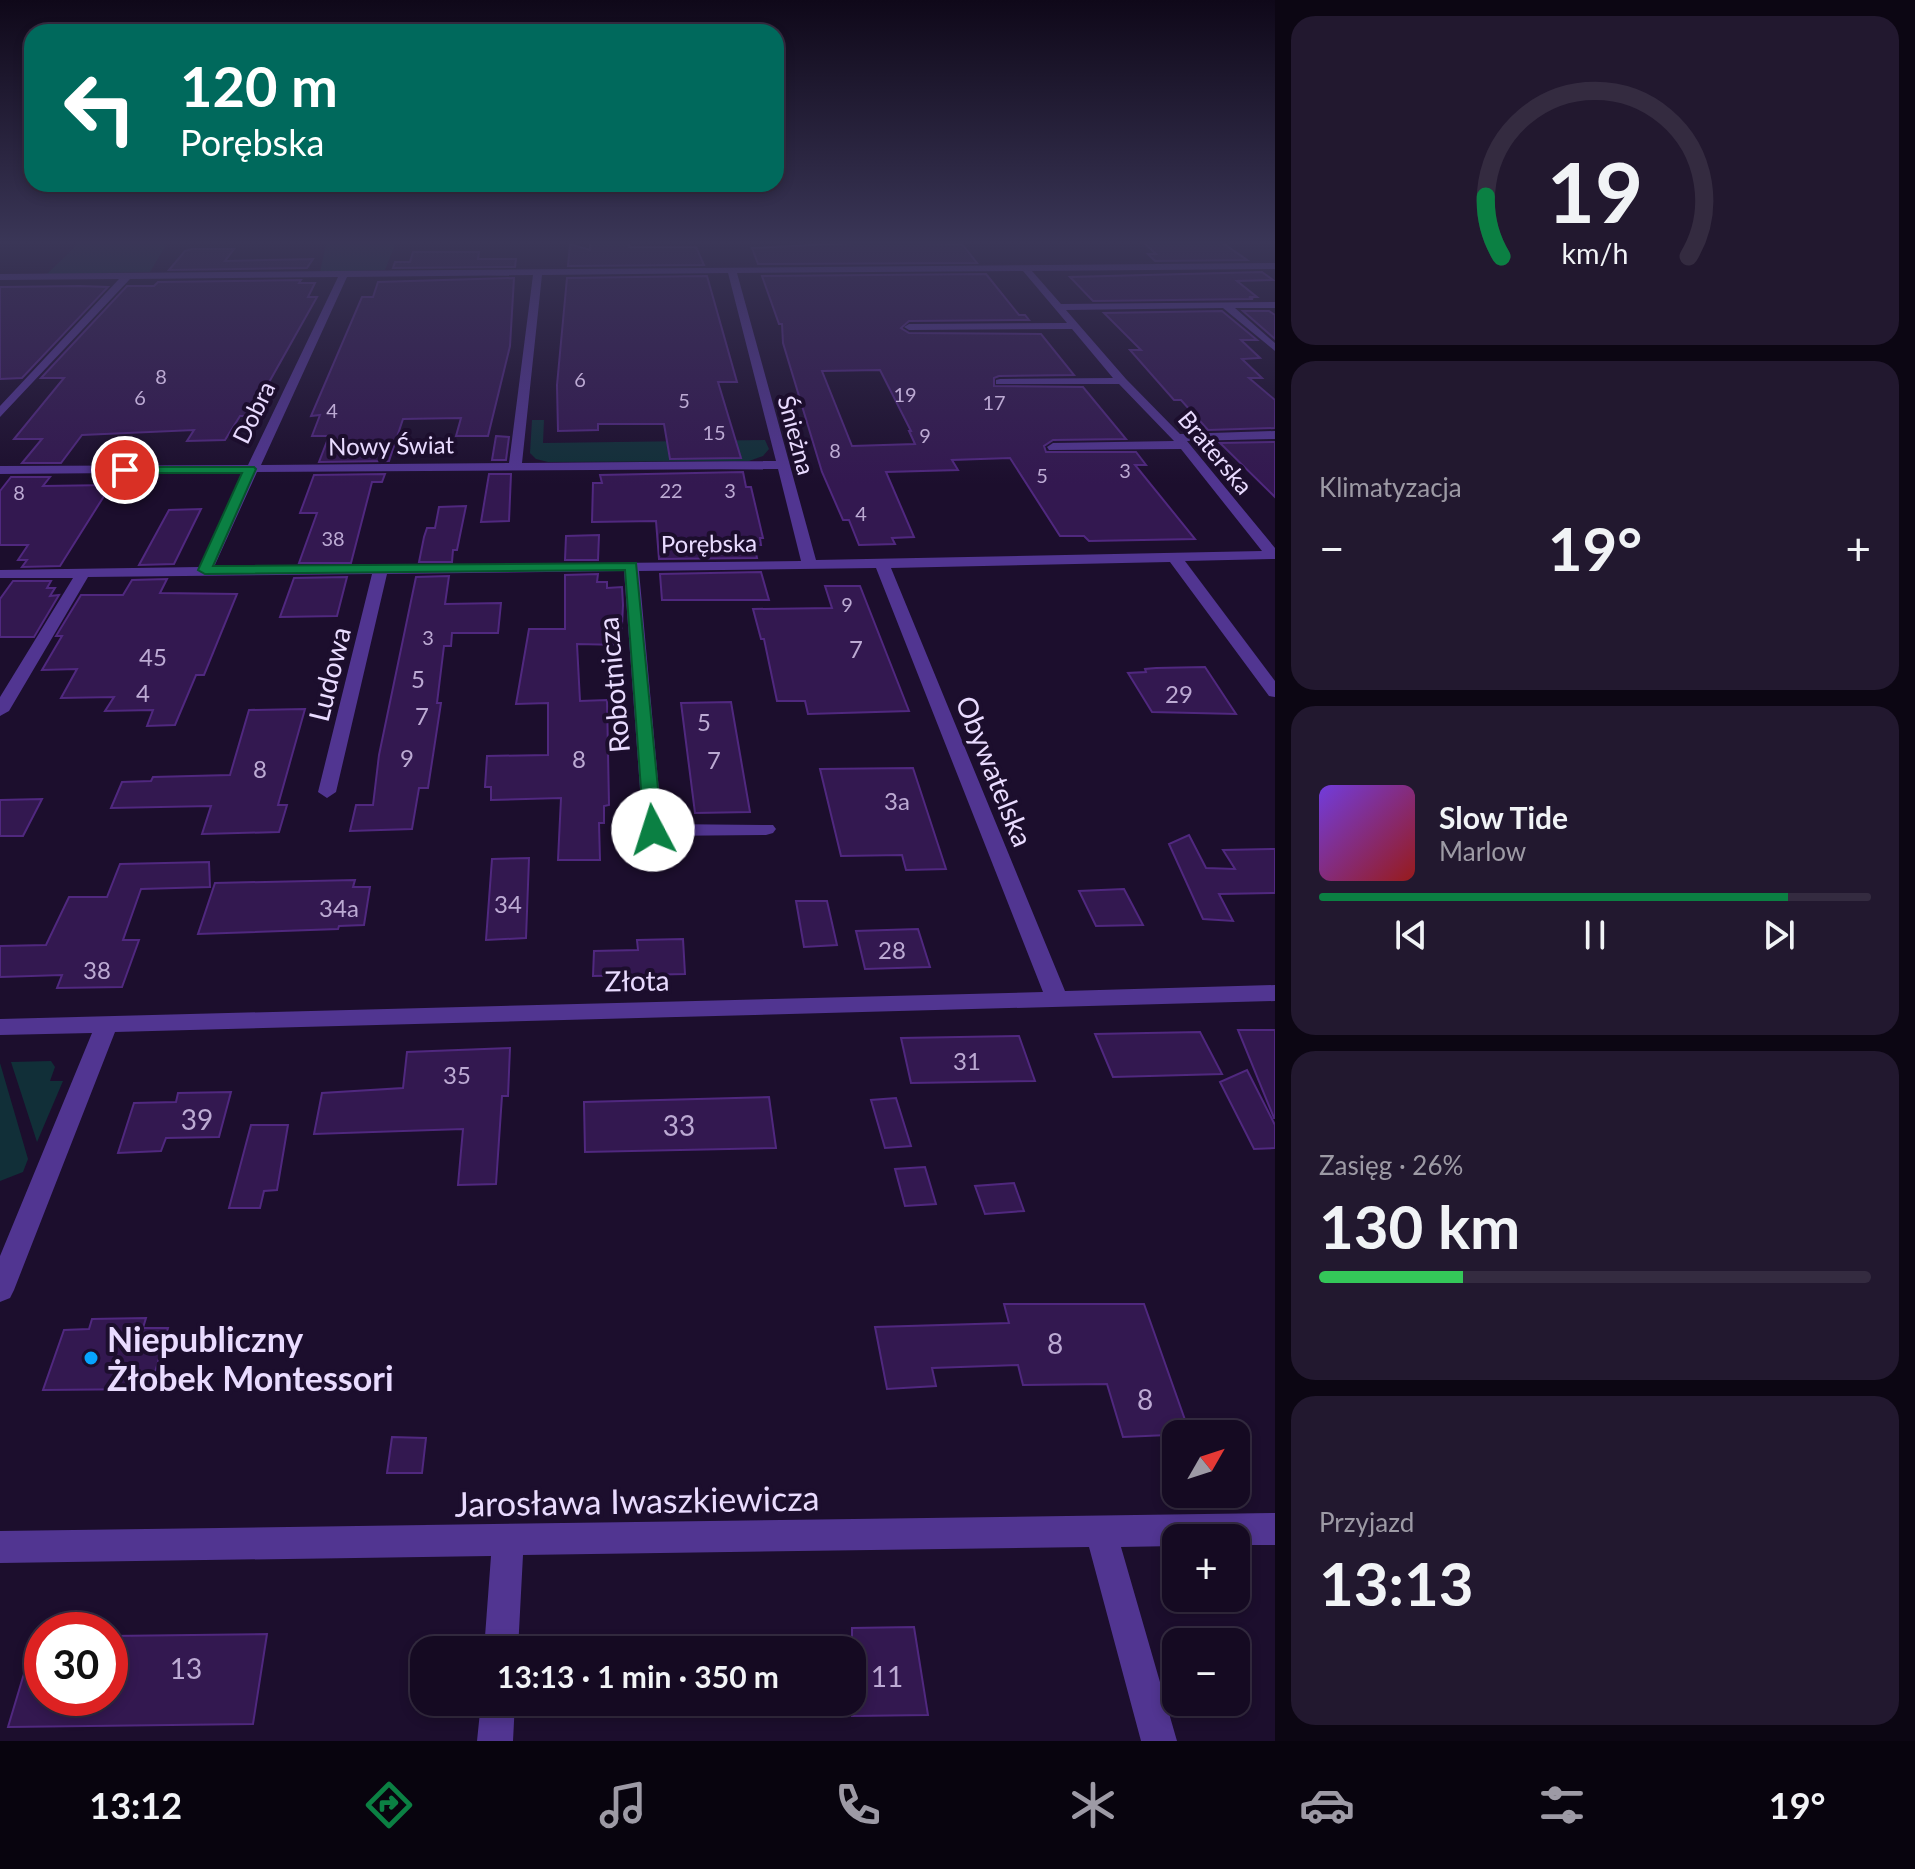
<!DOCTYPE html>
<html lang="pl">
<head>
<meta charset="utf-8">
<style>
  body { margin:0; font-family:Lato,sans-serif; background:#22182f; color:#f1f3f6; height:100vh; display:flex; flex-direction:column; font-size:30px; white-space:nowrap }
  * { box-sizing:border-box; margin:0 }
  p { font-size:26px; color:#9d9aa5 }
  .icon { flex:none; width:44px; height:44px; fill:none; stroke:currentColor; stroke-width:2; stroke-linecap:round; stroke-linejoin:round }
  .map { position:relative; flex:1; overflow:hidden }
  .panel { display:flex; flex-direction:column; gap:16px; padding:16px; background:#0c0613; width:640px }
  .panel>* { flex:none }
  .top-card { position:absolute; left:24px; top:24px; width:760px; height:168px; border-radius:24px; box-shadow:0 4px 12px #0003,0 0 0 2px #342b40; background:#00695c; color:#fff; overflow:hidden }
  .needle { width:52px; rotate:51deg }
  .tools { position:absolute; left:1162px; top:1420px; display:grid; gap:16px }
  .tools a { display:grid; place-items:center; width:88px; height:88px; border-radius:16px; background:#150a22; box-shadow:0 4px 12px #0003,0 0 0 2px #342b40; font-size:40px }
  .speed { position:absolute; left:24px; top:1612px; display:flex; gap:16px; font-size:40px; font-weight:700; text-align:center }
  .speed>* { display:grid; place-content:center; width:104px; height:104px; border-radius:50%; background:#150a22; box-shadow:0 4px 12px #0003,0 0 0 2px #342b40; line-height:1 }
  .speed .limit { border:12px solid #d22; background:#fff; color:#111 }
  .pin { position:absolute; display:grid; place-items:center; width:68px; height:68px; color:#fff; margin:-34px; border:4px solid #fff; border-radius:50%; box-shadow:0 2px 8px #0007 }
  .me { position:absolute; width:88px; margin:-44px; rotate:355deg; stroke-linejoin:round; filter:drop-shadow(0 0 6px #0008) }
  .turn { display:flex; align-items:center; gap:28px; height:168px; padding:0 24px; font-size:36px }
  .turn .icon { width:104px; height:104px; stroke-width:2.5 }
  .turn b { display:block; font-size:56px; line-height:68px }
  .big { font-size:60px; font-weight:700; line-height:1.1 }
  .panel .widget { flex:1; display:flex; flex-direction:column; justify-content:center; gap:12px; min-width:0; padding:0 28px; border-radius:24px; background:#22182f }
  .panel .dial { align-items:center; gap:0 }
  .dial svg { height:208px; overflow:visible; fill:none; stroke:#342b40; stroke-width:7; stroke-linecap:round; text-anchor:middle }
  .dial text { fill:#f1f3f6; stroke:none }
  .song { display:flex; align-items:center; gap:24px }
  .cover { width:96px; height:96px; border-radius:12px; background:linear-gradient(135deg,hsl(260 70% 55%),hsl(0 70% 35%)) }
  .played { height:8px; border-radius:4px; background:linear-gradient(90deg,#0b8043 85%,#342b40 85%) }
  .keys { display:flex; justify-content:space-around; direction:ltr }
  .heat { display:flex; justify-content:space-between; align-items:center; font-size:44px; direction:ltr }
  .charge { height:12px; border-radius:6px; background:linear-gradient(90deg,#34c759 26%,#342b40 0) }
  .trip { position:absolute; left:410px; top:1636px; width:456px; height:80px; border-radius:24px; background:#150a22; box-shadow:0 4px 12px #0003,0 0 0 2px #342b40; font-weight:700; line-height:80px; text-align:center }
  .dock { display:flex; height:128px; justify-content:space-around; align-items:center; background:#08040e; color:#9d9aa5 }
  .dock .icon { width:56px; height:56px }
  .dock .selected { color:#0b8043 }
  .dock b { font-size:36px; color:#f1f3f6 }
  main { display:flex; flex:1; min-height:0 }
  .map>svg:first-child { display:block }
</style>
</head>
<body>
<main>
<div class="map">
<svg width="1275" height="1741" viewBox="0 0 1275 1741">
  <rect width="100%" height="100%" fill="#1c0e2d"/>
  <path fill="#112f38" d="M82,240H169L150,272L47,274Z
    M327,240H397L385,270L320,272Z
    M532,420H544L543,443L765,440L769,449L763,456L749,461L548,462L536,459L530,453Z
    M51,1061L55,1067L50,1081H63L37,1142L11,1062Z
    M0,1063L28,1159L23,1172L0,1181Z"/>
  <path fill="#331850" stroke="#50287f" stroke-width="2" fill-rule="evenodd" d="M590,240H629V247H696L704,265L568,266L570,244L590,250Z
    M874,242L962,244L977,263L758,264L752,248Z
    M1144,243H1223L1247,260L1155,261L1148,254H1156Z
    M192,249H234L225,261L313,259L307,268L169,270L185,251Z
    M413,252H479L478,259H516L515,267L393,268L395,262H410Z
    M1262,272L1273,280L1237,281L1257,297H1249L1253,299L1093,301L1070,277Z
    M986,274L1019,315H1025L1029,320L909,321L901,328L909,333L1041,334L1074,375L999,376L994,378V386L1083,387L1126,439L1053,440L1044,446L1046,452H1136L1146,465H1135L1195,539L1089,541L1084,536H1060L1010,458L952,460L958,470L886,472L914,537L892,538L895,544L859,545L849,520H843L822,472L783,343L782,324H779L762,276ZM880,370L911,431H909L915,444L852,446L822,371Z
    M707,276L737,382H718L741,458L670,459L664,424H598V430L558,431L557,385L567,278Z
    M514,278L510,346L488,436H456L461,418L403,419L389,461L319,462L329,436H312L320,415L311,416L362,297H373L378,282Z
    M301,280L299,283H315L308,297H317L250,416H240L225,440L187,441L194,430L82,435L61,463H22L42,439H14L64,378H41L127,286H154L158,282Z
    M0,287L80,286L108,287L22,378L0,379Z
    M1222,311L1257,340H1241L1260,358L1242,359L1262,378H1249L1275,400V428L1208,430L1181,400H1174L1130,350H1141L1104,313Z
    M1243,311H1269L1275,315V339Z
    M496,436L509,437L506,460H492Z
    M1275,442V497L1220,443Z
    M743,472L746,487H751L763,538H760L761,545H754L757,558L659,559L656,521L592,522L593,483H602L600,475Z
    M385,474L382,482H372L351,563H299L317,513H300L314,475Z
    M489,474H511L509,521L481,522Z
    M11,477H50L43,486L111,485L60,566L22,567L27,560H18L28,545H0V491Z
    M466,506L457,550H453L452,562H419L424,537L427,528H435L439,507Z
    M201,509L174,564L139,565L169,510Z
    M599,535L598,560H565L566,536Z
    M761,572L769,600H662L660,574Z
    M598,574L597,582H607V588L622,587L623,605L621,645L577,644L580,701L607,700L609,805L604,806V823H599L600,860H558L561,798L491,800V787H485L487,756L548,755V703L516,704L529,629H565V575Z
    M449,576L445,604L501,603L498,633H452L451,646H444L437,703H441L428,788H419L412,829L350,831L356,805H373L379,755L416,577Z
    M347,577L337,616L280,617L294,578Z
    M167,579L160,593L237,594L204,675H196L175,725L147,726L153,710L105,711L114,697L61,698L77,669L42,670L62,636H56L81,595H123L132,580Z
    M13,581H51L47,588H55L50,596L59,595L34,637H0V599Z
    M825,586H860L909,711L808,714L805,701H777L764,639H761L753,609L832,608Z
    M1205,667L1236,714L1152,712L1128,673L1146,672L1145,669L1156,668Z
    M731,702L750,812L695,813L681,703Z
    M305,709L278,805H287L279,832L202,834L211,806L111,808L122,782L151,781L153,777L230,775L249,710Z
    M913,768L946,869L906,870L902,855L841,856L820,769Z
    M42,799L23,836H0V800Z
    M1189,835L1206,868L1235,869L1223,850L1275,849V893L1219,894L1233,921L1203,919L1169,844Z
    M529,858L526,938L486,940L492,859Z
    M209,862L210,887L141,889L123,940H139L122,987L57,988L62,975L0,977V946L46,945L69,897H107L120,864Z
    M355,880L353,887H370L364,925L339,926L338,929L198,934L215,883Z
    M1124,889L1143,925L1096,926L1079,891Z
    M796,901H827L837,945L804,947Z
    M918,929L930,967L865,969L856,931Z
    M683,939L685,974L593,976L594,951L638,950L637,940Z
    M1238,1030H1275V1118H1274Z
    M1200,1032L1222,1074L1113,1077L1095,1034Z
    M1019,1036L1035,1081L911,1083L901,1038Z
    M510,1048L508,1096H502L496,1184L458,1185L463,1129L314,1134L322,1093L403,1088L407,1052Z
    M1247,1070L1275,1125V1148L1254,1149L1220,1082Z
    M231,1092L219,1137L166,1138L161,1151L118,1153L134,1103L176,1102L178,1093Z
    M769,1097L776,1148L585,1152L584,1102Z
    M896,1098L911,1146L885,1148L871,1100Z
    M251,1125H288L277,1190L264,1191L260,1208H229Z
    M925,1167L936,1204L905,1206L895,1169Z
    M1014,1183L1024,1211L985,1214L975,1186Z
    M1004,1304H1144L1190,1434L1123,1437L1107,1384L1023,1385L1018,1365L932,1368L936,1386L887,1389L875,1327L1009,1323Z
    M146,1318L143,1328H168L150,1389L43,1390L64,1330L89,1329L92,1319Z
    M392,1437L426,1438L422,1473H387Z
    M914,1627L928,1715L852,1716V1628Z
    M267,1634L253,1724L8,1727L35,1637L42,1638V1698H110V1636Z"/>
  <g fill="none" stroke-linecap="round" stroke-linejoin="round">
    <path fill="#513591" fill-rule="evenodd" d="M1275,263V269L1032,271L1061,304L1275,302V308H1235L1275,343V351L1223,308L1066,310L1126,379L1180,434L1275,431V439L1187,441L1275,548V559L1185,561L1275,681V697L1269,696L1170,562L891,568L1065,991L1275,985V1001L115,1032L14,1290L10,1298L0,1302V1256L92,1033L0,1035V1019L1043,992L876,568L639,571L662,824L773,825L776,829L773,833L766,835L653,836L643,830L624,571L387,574L336,792L327,798L318,792L372,574L88,577L9,711L0,716V697L73,578H0V570L199,567L244,472L0,474V466L248,465L338,277L130,279L0,417V406L119,279L0,280V274ZM1023,271L1067,323L909,324L904,327L909,330L1072,329L1113,378L1000,379L996,380V384H1119L1174,441L1053,443L1047,447L1049,450L1181,449L1262,551L816,560L737,273ZM728,273L776,461L522,463L542,275ZM533,275L509,463L261,465L347,277ZM778,469L801,561L214,567L257,472Z
      M1275,1513V1545H1236V1538H1176V1546L1121,1547L1177,1741H1141L1089,1547L523,1555L518,1650H484L491,1556L0,1563V1531Z
      M481,1702H515L513,1741H477Z"/>
  </g>
  <linearGradient id="sky" x2="0" y2="1"><stop stop-color="#0f0819"/><stop offset="0.5" stop-color="#3a3657"/><stop offset="1" stop-color="#3a3657" stop-opacity="0"/></linearGradient>
  <rect width="1275" height="484" fill="url(#sky)"/>
  <path fill="#0b8043" stroke="#07532c" stroke-width="2" d="M121,467H254L256,469L213,566L636,563L662,830L653,835L644,830L625,570L205,574L198,570L242,473H125L121,472Z"/>
  <circle fill="#07a4ff" stroke="#1c0e2d" stroke-width="3" cx="91" cy="1358" r="8"/>
  <g text-anchor="middle" dominant-baseline="central" stroke-width="8" stroke-linejoin="round" paint-order="stroke">
    <g font-size="20" fill="#bcaad3">
      <text x="161" y="376">8</text>
      <text x="580" y="379">6</text>
      <text x="905" y="394">19</text>
      <text x="140" y="397">6</text>
      <text x="684" y="400">5</text>
      <text x="994" y="402">17</text>
      <text x="332" y="410">4</text>
      <text x="714" y="432">15</text>
      <text x="925" y="435">9</text>
      <text x="835" y="450">8</text>
      <text x="1125" y="470">3</text>
      <text x="1042" y="475">5</text>
      <text x="671" y="490">22</text>
      <text x="730" y="490">3</text>
      <text x="19" y="492">8</text>
      <text x="861" y="513">4</text>
      <text x="333" y="538">38</text>
      <text x="847" y="604">9</text>
      <text x="428" y="637">3</text>
    </g>
    <g font-size="24" fill="#e9dbff" stroke="#1c0e2d">
      <text transform="translate(253 412) rotate(-64)">Dobra</text>
      <text transform="translate(797 435) rotate(75)">Śnieżna</text>
      <text transform="translate(391 445) rotate(-1)">Nowy Świat</text>
      <text transform="translate(1216 452) rotate(50)">Braterska</text>
      <text transform="translate(709 543) rotate(-1)">Porębska</text>
    </g>
    <g font-size="24" fill="#bcaad3">
      <text x="856" y="648">7</text>
      <text x="153" y="656">45</text>
      <text x="418" y="678">5</text>
      <text x="143" y="692">4</text>
      <text x="1179" y="693">29</text>
      <text x="422" y="715">7</text>
      <text x="704" y="721">5</text>
      <text x="407" y="757">9</text>
      <text x="579" y="758">8</text>
      <text x="714" y="759">7</text>
      <text x="260" y="768">8</text>
      <text x="897" y="800">3a</text>
      <text x="508" y="903">34</text>
      <text x="339" y="907">34a</text>
      <text x="892" y="949">28</text>
      <text x="97" y="969">38</text>
      <text x="967" y="1060">31</text>
      <text x="457" y="1074">35</text>
    </g>
    <g font-size="28" fill="#e9dbff" stroke="#1c0e2d">
      <text transform="translate(329 674) rotate(-76)">Ludowa</text>
      <text transform="translate(613 685) rotate(-95)">Robotnicza</text>
      <text transform="translate(995 771) rotate(68)">Obywatelska</text>
      <text transform="translate(637 980) rotate(-1)">Złota</text>
    </g>
    <g font-size="28" fill="#bcaad3">
      <text x="197" y="1119">39</text>
      <text x="679" y="1125">33</text>
      <text x="1055" y="1343">8</text>
      <text x="1145" y="1399">8</text>
      <text x="186" y="1668">13</text>
      <text x="887" y="1676">11</text>
    </g>
    <g font-size="34" font-weight="bold" fill="#e9dbff" stroke="#1c0e2d" text-anchor="start">
      <text x="107" y="1338">Niepubliczny<tspan x="107" dy="39">Żłobek Montessori</tspan></text>
    </g>
    <g font-size="34" fill="#e9dbff" stroke="#1c0e2d">
      <text transform="translate(637 1500) rotate(-1)">Jarosława Iwaszkiewicza</text>
    </g>
  </g>
</svg>
<div class="tools">
<a><svg class="needle" viewBox="-14 -14 28 28"><path d="M0-13l5 13h-10z" fill="#e53935"/><path d="M0 13l5-13h-10z" fill="#9d9aa5"/></svg></a>
<a>+</a>
<a>−</a>
</div>
<div class="speed"><div class="limit">30</div></div>
<div class="pin" style="left:125px;top:470px;background:#d93025"><svg class="icon" aria-label="arrive" viewBox="0 0 24 24"><path d="M6 21V4h12l-3 4 3 4H6"/></svg></div>
<svg class="me" style="left:653px;top:830px" viewBox="-20 -20 40 40"><circle r="19" fill="#fff"/><path d="M0-13L10 11 0 6-10 11z" fill="#0b8043"/></svg>
<div class="trip">13:13 · 1 min · 350 m</div>
<div class="top-card">
<div class="turn"><svg class="icon" aria-label="left" viewBox="0 0 24 24"><path d="M17 20v-9H6M10 6l-5 5 5 5"/></svg><div><b>120 m</b>Porębska</div></div>
</div>
</div>
<section class="panel">
<div class="widget dial"><svg viewBox="0 0 100 80">
<path d="M14 69A42 42 0 1 1 86 69"/>
<path d="M14 69A42 42 0 0 1 8 46" stroke="#0b8043"/>
<text x="50" y="56" font-size="32" font-weight="700">19</text>
<text x="50" y="72" font-size="11">km/h</text>
</svg></div>
<div class="widget"><p>Klimatyzacja</p>
<div class="heat"><a>−</a><b class="big">19°</b><a>+</a></div>
</div>
<div class="widget">
<div class="song"><i class="cover"></i><div><b>Slow Tide</b><p>Marlow</p></div></div>
<div class="played"></div>
<div class="keys"><svg class="icon" aria-label="previous" viewBox="0 0 24 24"><path d="M18 5L8 12l10 7zM5 5v14"/></svg><svg class="icon" aria-label="pause" viewBox="0 0 24 24"><path d="M8 5v14M16 5v14"/></svg><svg class="icon" aria-label="next" viewBox="0 0 24 24"><path d="M6 5l10 7-10 7zM19 5v14"/></svg></div>
</div>
<div class="widget"><p>Zasięg · 26%</p><b class="big">130 km</b><div class="charge"></div></div>
<div class="widget"><p>Przyjazd</p><b class="big">13:13</b></div>
</section>
</main>
<nav class="dock">
<b>13:12</b>
<svg class="icon selected" aria-label="directions" viewBox="0 0 24 24"><path d="M12 3l9 9-9 9-9-9zM9 14v-3h6M13 9l2 2-2 2"/></svg>
<svg class="icon" aria-label="music" viewBox="0 0 24 24"><path d="M9 18V5l10-2v13"/><circle cx="6" cy="18" r="3"/><circle cx="16" cy="16" r="3"/></svg>
<svg class="icon" aria-label="phone" viewBox="0 0 24 24"><path d="M5 4h4l2 5-3 2q2 4 5 5l2-3 5 2v4C11 20 4 13 5 4z"/></svg>
<svg class="icon" aria-label="climate" viewBox="0 0 24 24"><path d="M12 3v18M4 7l16 10M4 17L20 7"/></svg>
<svg class="icon" aria-label="car" viewBox="0 0 24 24"><path d="M5 17H2v-5l4-1 3-4h7l3 4 3 1v5h-3M9 17h6M6 11h13"/><circle cx="7" cy="17" r="2"/><circle cx="17" cy="17" r="2"/></svg>
<svg class="icon" aria-label="filters" viewBox="0 0 24 24"><path d="M4 7h16M4 17h16"/><circle cx="9" cy="7" r="2"/><circle cx="15" cy="17" r="2"/></svg>
<b>19°</b>
</nav>
</body>
</html>
